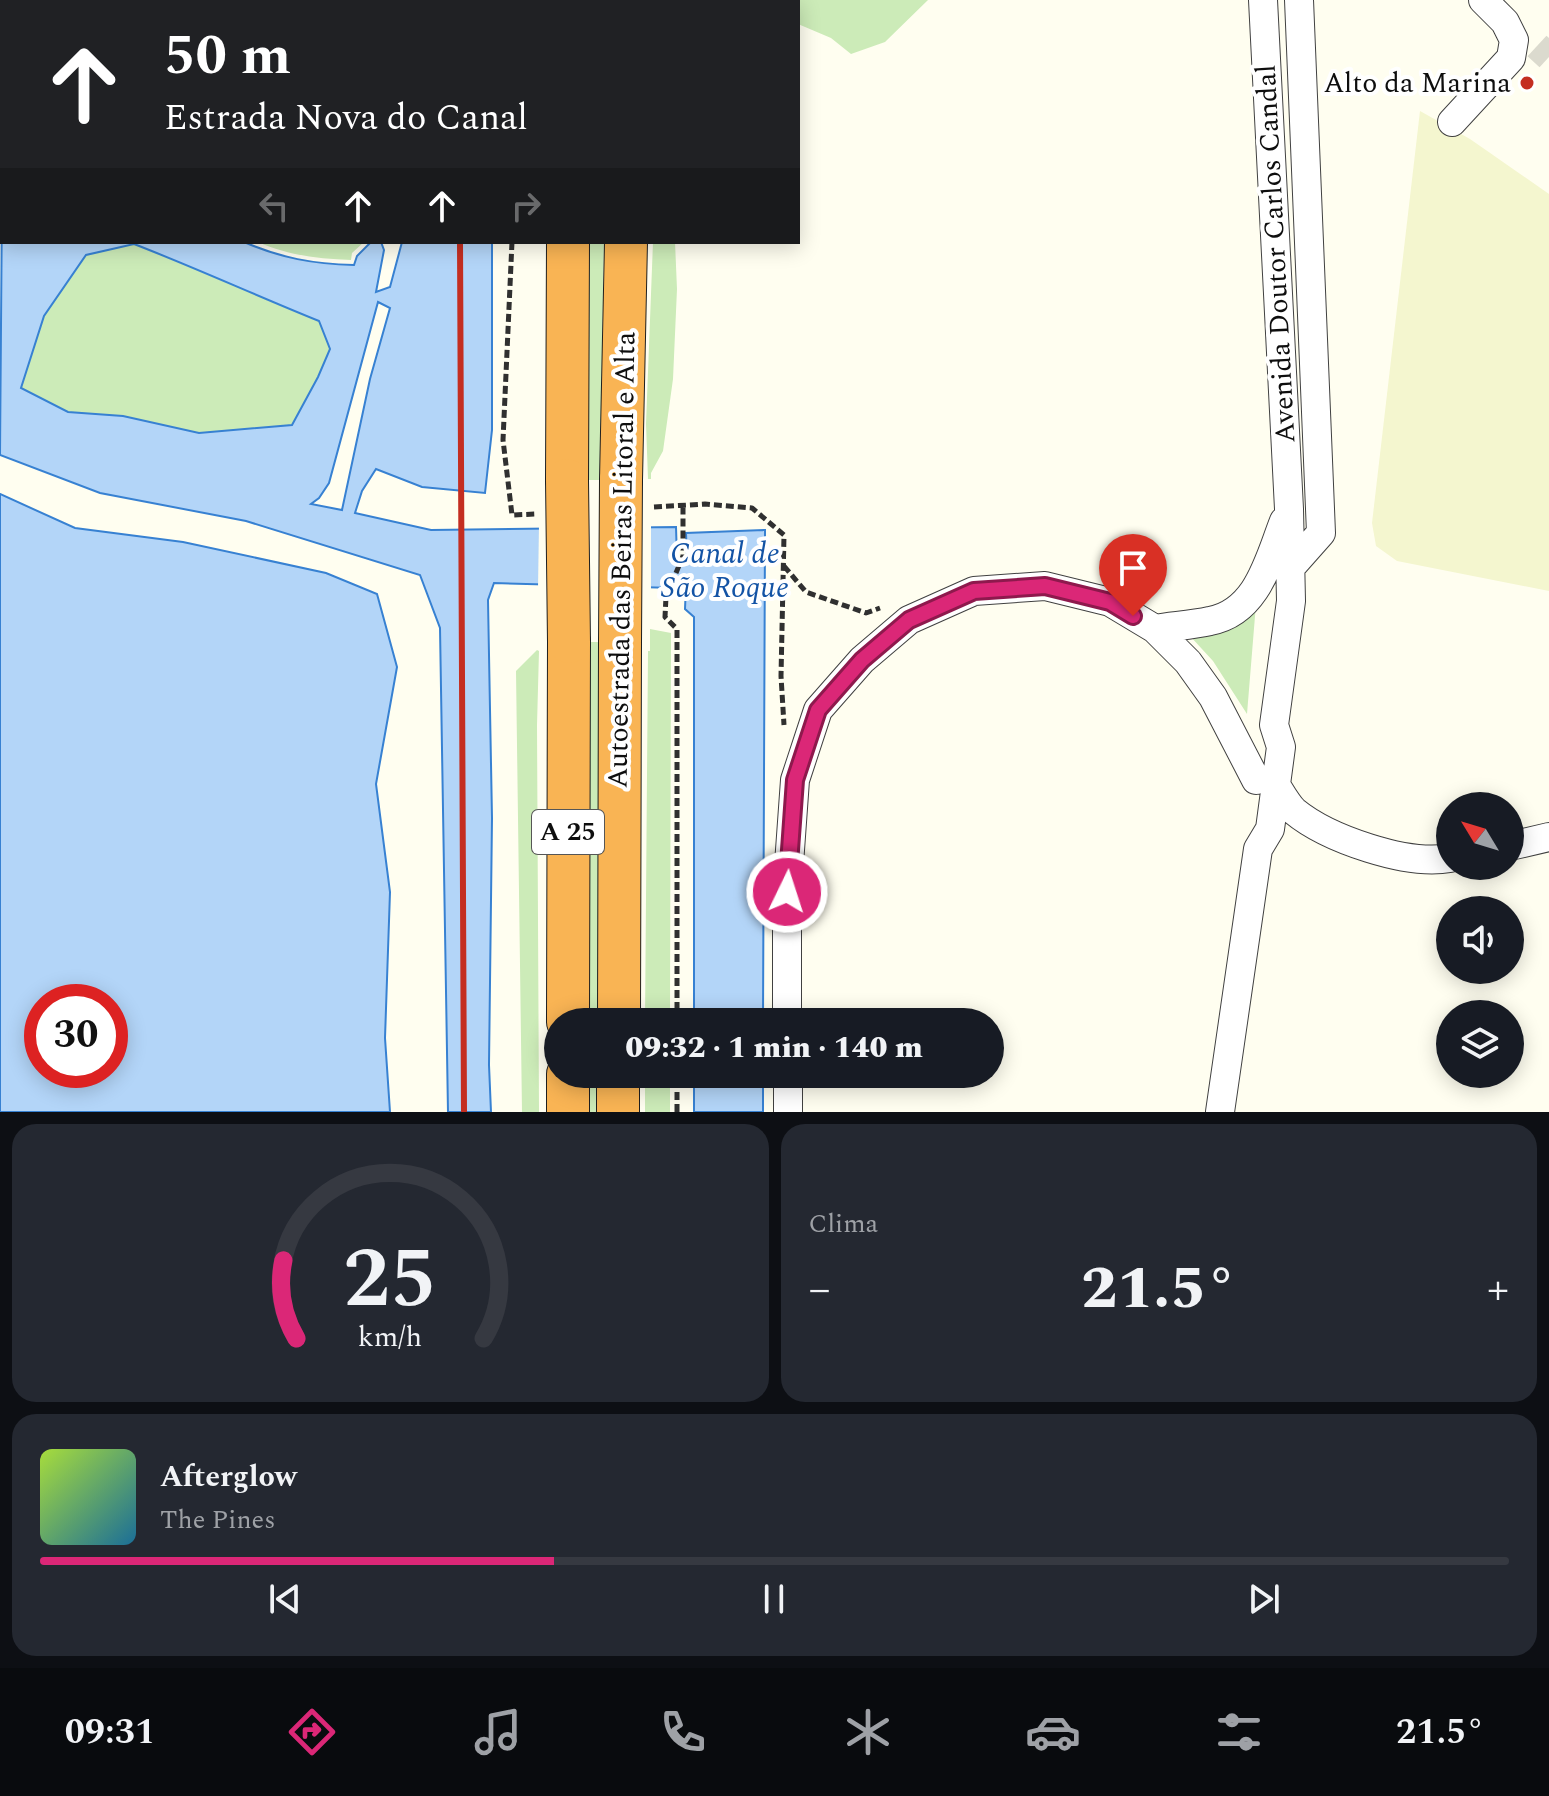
<!DOCTYPE html>
<html lang="pt">
<head>
<meta charset="utf-8">
<style>
  body { margin:0; font-family:Spectral,serif; background:#242831; color:#f1f3f6; height:100vh; display:flex; flex-direction:column; font-size:30px; white-space:nowrap }
  * { box-sizing:border-box; margin:0 }
  p { font-size:26px; color:#9ea1a6 }
  .icon { flex:none; width:44px; height:44px; fill:none; stroke:currentColor; stroke-width:2; stroke-linecap:round; stroke-linejoin:round }
  .map { position:relative; height:1112px; overflow:hidden }
  .panel { display:flex; flex-direction:column; gap:12px; padding:12px; background:#0d0f14; flex:1 }
  .panel>* { flex:none }
  .guide { position:absolute; left:0px; top:0px; width:800px; height:244px; box-shadow:0 4px 20px #0003; background:#202124; color:#fff; overflow:hidden }
  .needle { width:52px; rotate:308deg }
  .controls { position:absolute; left:1436px; top:792px; display:grid; gap:16px }
  .controls a { display:grid; place-items:center; width:88px; height:88px; border-radius:50%; background:#171b24; box-shadow:0 4px 20px #0003; font-size:40px }
  .speed { position:absolute; left:24px; top:984px; display:flex; gap:16px; font-size:40px; font-weight:700; text-align:center }
  .speed>* { display:grid; place-content:center; width:104px; height:104px; border-radius:50%; background:#171b24; box-shadow:0 4px 20px #0003; line-height:1 }
  .speed .limit { border:12px solid #d22; background:#fff; color:#111 }
  .pin { position:absolute; display:grid; place-items:center; width:68px; height:68px; color:#fff; margin:-82px -34px; border-radius:50% 50% 50% 0; rotate:-45deg; box-shadow:0 0 8px #0007 }
  .pin .icon { rotate:45deg }
  .me { position:absolute; width:88px; margin:-44px; rotate:4deg; stroke-linejoin:round; filter:drop-shadow(0 0 6px #0008) }
  .turn { display:flex; align-items:center; gap:28px; height:168px; padding:0 32px; font-size:36px }
  .turn .icon { width:104px; height:104px; stroke-width:2.5 }
  .turn b { display:block; font-size:56px; line-height:68px }
  .lanes { display:flex; align-items:center; height:76px; padding:0 32px; background:#0003; justify-content:center; gap:40px; direction:ltr }
  .lanes .off { opacity:.35 }
  .big { font-size:60px; font-weight:800; line-height:1.1 }
  .panel .card { flex:1; display:flex; flex-direction:column; justify-content:center; gap:12px; min-width:0; padding:0 28px; border-radius:24px; background:#242831 }
  .panel .dial { align-items:center; gap:0 }
  .dial svg { height:208px; overflow:visible; fill:none; stroke:#363941; stroke-width:7; stroke-linecap:round; text-anchor:middle }
  .dial text { fill:#f1f3f6; stroke:none }
  .song { display:flex; align-items:center; gap:24px }
  .cover { width:96px; height:96px; border-radius:12px; background:linear-gradient(135deg,hsl(80 70% 55%),hsl(200 70% 35%)) }
  .played { height:8px; border-radius:4px; background:linear-gradient(90deg,#db2777 35%,#363941 35%) }
  .keys { display:flex; justify-content:space-around; direction:ltr }
  .heat { display:flex; justify-content:space-between; align-items:center; font-size:44px; direction:ltr }
  .panel .tiles { flex:1; display:grid; gap:12px; grid-template-columns:1fr 1fr }
  .card:last-child { grid-column:span 2 }
  .trip { position:absolute; left:544px; top:1008px; width:460px; height:80px; border-radius:40px; background:#171b24; box-shadow:0 4px 20px #0003; font-weight:800; line-height:80px; text-align:center }
  .dock { display:flex; height:128px; justify-content:space-around; align-items:center; background:#090b0e; color:#9ea1a6 }
  .dock .icon { width:56px; height:56px }
  .dock .selected { color:#db2777 }
  .dock b { font-size:36px; color:#f1f3f6 }
  .map>svg:first-child { display:block }
</style>
</head>
<body>
<div class="map">
<svg width="1549" height="1112" viewBox="0 0 1549 1112">
  <rect width="100%" height="100%" fill="#fffef0"/>
  <path fill="#f4f6cf" d="M1420,111L1470,139L1549,194V591L1397,561L1376,546L1372,523Z"/>
  <path fill="#ccebb8" d="M139,0H387L389,2H139Z
    M764,0H928L885,42L851,54L831,38L798,24V2Z
    M258,242H364L352,253L351,260C319,259 287,255 258,242Z
    M585,242H604L600,480H587Z
    M653,242H675L677,289L673,379L663,451L651,473V479H648L646,424Z
    M134,244L320,321L330,349L318,377L292,425L199,433L123,416L68,412L20,389L44,316L86,255Z
    M1256,604L1247,714L1213,661L1190,636Z
    M650,629L671,633L670,1022H645L648,651H650Z
    M586,642H601L600,1022H584Z
    M537,650L539,651L537,725L539,1112H522L516,671Z
    M584,1074H600V1112H584Z
    M645,1074H670V1112H645Z"/>
  <path fill="#b3d5f8" stroke="#3781d2" stroke-width="2" fill-rule="evenodd" d="M0,0L8,2H2V131Z
    M2,196V242H244C281,258 313,264 354,265L357,256L371,242H381L384,250L376,292L390,287L402,242H492V430L485,493L422,487L376,469L362,491L355,513L431,530L676,527L677,559H687L686,533L765,530L763,1022H694V617L685,609L686,585L674,584V588L494,583L488,600L492,818L489,1065L491,1112H448L440,628L420,575L246,521L100,493L0,455ZM134,244C196,268 257,296 319,321L330,349L318,377L292,425L199,433L123,416L68,412L21,388L44,316L86,255ZM378,302L390,308L370,379L342,510L311,504L319,498L329,483Z
    M0,494L75,528L183,542L326,573L377,594L397,667L376,784L390,892L385,1038L390,1112H0ZM110,1002V1070H42V1002Z
    M694,1074H763V1112H694Z"/>
  <path fill="#fffef0" d="M651,523V592L538,588L539,524Z"/>
  <g fill="none" stroke-linecap="round" stroke-linejoin="round">
    <path stroke="#dbdace" stroke-width="28" stroke-dasharray="28 14" stroke-linecap="butt" d="M1537,46L1549,57"/>
    <g stroke="#414141" stroke-width="30">
      <path id="minor" d="M1452,122L1511,58L1514,40L1505,22L1483,0
        M1290,568L1321,533L1299,0
        M1155,629C1173,626 1192,625 1210,621C1258,612 1269,559 1284,521
        M1276,785C1281,793 1287,804 1294,811C1328,839 1407,866 1450,858
        M1510,846L1549,837
        M787,1022V892L795,780L818,710L862,660L909,620L974,591L1045,586L1110,602L1155,629L1188,662L1213,697L1256,780
        M788,1074V1112
        M1220,1112L1258,849L1270,829L1281,747L1274,725L1291,601L1289,509L1263,0"/>
    </g>
    <g stroke="#1f1f1f" stroke-width="44">
      <path id="highway" d="M626,0V2
        M570,2V0
        M567,480L568,242
        M621,480L626,242
        M568,1022L569,642
        M619,1022L620,642
        M568,1112V1074
        M618,1112V1074"/>
    </g>
    <path stroke="#303030" stroke-width="5" stroke-dasharray="8 4" stroke-linecap="butt" d="M519,2V0
      M512,242L503,440L512,515L537,514
      M654,507L705,504L752,508L784,535L781,676L784,725
      M784,566L806,592L866,613L880,608
      M677,1022V629L665,617L666,597L683,556V505
      M677,1112V1074"/>
    <use href="#minor" stroke="#fff" stroke-width="28"/>
    <use href="#highway" stroke="#f9b454" stroke-width="42"/>
    <path stroke="#c42e21" stroke-width="6" d="M464,2V0
      M460,242L464,1112"/>
    <g stroke="#1f1f1f" stroke-width="44" stroke-linecap="butt">
      <path id="highway-bridge" d="M567,480L569,642
        M620,642L621,480"/>
    </g>
    <use href="#highway-bridge" stroke="#f9b454" stroke-width="42"/>
  </g>
  <g fill="none" stroke-linecap="round" stroke-linejoin="round">
    <g stroke="#8e194d" stroke-width="20">
      <path id="route" d="M787,892L795,780L818,710L862,660L909,620L974,591L1045,586L1110,602L1133,616"/>
    </g>
    <use href="#route" stroke="#db2777" stroke-width="14"/>
  </g>
  <circle fill="#c42e21" stroke="#fff" stroke-width="3" cx="1527" cy="83" r="8"/>
  <g text-anchor="middle" dominant-baseline="central" stroke-width="8" stroke-linejoin="round" paint-order="stroke">
    <rect fill="#fff" stroke="#565656" stroke-width="2" x="532" y="810" width="72" height="44" rx="6"/>
    <g font-size="26" font-weight="bold" fill="#0e0e0e">
      <text x="568" y="832">A 25</text>
    </g>
    <g font-size="28" fill="#0e0e0e" stroke="#fff" text-anchor="end">
      <text x="1511" y="83">Alto da Marina</text>
    </g>
    <g font-size="28" fill="#0e0e0e" stroke="#fff">
      <text transform="translate(1276 254) rotate(-93)">Avenida Doutor Carlos Candal</text>
      <text transform="translate(622 560) rotate(-89)">Autoestrada das Beiras Litoral e Alta</text>
    </g>
    <g font-size="30" font-style="italic" fill="#1353a5" stroke="#fff">
      <text x="725" y="554">Canal de<tspan x="725" dy="34">São Roque</tspan></text>
    </g>
  </g>
</svg>
<div class="controls">
<a><svg class="needle" viewBox="-14 -14 28 28"><path d="M0-13l5 13h-10z" fill="#e53935"/><path d="M0 13l5-13h-10z" fill="#9ea1a6"/></svg></a>
<a><svg class="icon" aria-label="sound" viewBox="0 0 24 24"><path d="M4 9h4l5-4v14l-5-4H4zM17 9q2 3 0 6"/></svg></a>
<a><svg class="icon" aria-label="layers" viewBox="0 0 24 24"><path d="M12 4l9 5-9 5-9-5zM3 14l9 5 9-5"/></svg></a>
</div>
<div class="speed"><div class="limit">30</div></div>
<div class="pin" style="left:1133px;top:616px;background:#d93025"><svg class="icon" aria-label="arrive" viewBox="0 0 24 24"><path d="M6 21V4h12l-3 4 3 4H6"/></svg></div>
<svg class="me" style="left:787px;top:892px" viewBox="-20 -20 40 40"><circle r="17" fill="#db2777" stroke="#fff" stroke-width="3"/><path d="M0-11L8 9 0 5-8 9z" fill="#fff"/></svg>
<div class="trip">09:32 · 1 min · 140 m</div>
<div class="guide">
<div class="turn"><svg class="icon" aria-label="ahead" viewBox="0 0 24 24"><path d="M12 20V5M6 11l6-6 6 6"/></svg><div><b>50 m</b>Estrada Nova do Canal</div></div>
<div class="lanes"><svg class="icon off" aria-label="left" viewBox="0 0 24 24"><path d="M17 20v-9H6M10 6l-5 5 5 5"/></svg><svg class="icon" aria-label="ahead" viewBox="0 0 24 24"><path d="M12 20V5M6 11l6-6 6 6"/></svg><svg class="icon" aria-label="ahead" viewBox="0 0 24 24"><path d="M12 20V5M6 11l6-6 6 6"/></svg><svg class="icon off" aria-label="right" viewBox="0 0 24 24"><path d="M7 20v-9h11M14 6l5 5-5 5"/></svg></div>
</div>
</div>
<section class="panel">
<div class="tiles">
<div class="card dial"><svg viewBox="0 0 100 80">
<path d="M14 69A42 42 0 1 1 86 69"/>
<path d="M14 69A42 42 0 0 1 9 39" stroke="#db2777"/>
<text x="50" y="56" font-size="32" font-weight="700">25</text>
<text x="50" y="72" font-size="11">km/h</text>
</svg></div>
<div class="card"><p>Clima</p>
<div class="heat"><a>−</a><b class="big">21.5°</b><a>+</a></div>
</div>
<div class="card">
<div class="song"><i class="cover"></i><div><b>Afterglow</b><p>The Pines</p></div></div>
<div class="played"></div>
<div class="keys"><svg class="icon" aria-label="previous" viewBox="0 0 24 24"><path d="M18 5L8 12l10 7zM5 5v14"/></svg><svg class="icon" aria-label="pause" viewBox="0 0 24 24"><path d="M8 5v14M16 5v14"/></svg><svg class="icon" aria-label="next" viewBox="0 0 24 24"><path d="M6 5l10 7-10 7zM19 5v14"/></svg></div>
</div>
</div>
</section>
<nav class="dock">
<b>09:31</b>
<svg class="icon selected" aria-label="directions" viewBox="0 0 24 24"><path d="M12 3l9 9-9 9-9-9zM9 14v-3h6M13 9l2 2-2 2"/></svg>
<svg class="icon" aria-label="music" viewBox="0 0 24 24"><path d="M9 18V5l10-2v13"/><circle cx="6" cy="18" r="3"/><circle cx="16" cy="16" r="3"/></svg>
<svg class="icon" aria-label="phone" viewBox="0 0 24 24"><path d="M5 4h4l2 5-3 2q2 4 5 5l2-3 5 2v4C11 20 4 13 5 4z"/></svg>
<svg class="icon" aria-label="climate" viewBox="0 0 24 24"><path d="M12 3v18M4 7l16 10M4 17L20 7"/></svg>
<svg class="icon" aria-label="car" viewBox="0 0 24 24"><path d="M5 17H2v-5l4-1 3-4h7l3 4 3 1v5h-3M9 17h6M6 11h13"/><circle cx="7" cy="17" r="2"/><circle cx="17" cy="17" r="2"/></svg>
<svg class="icon" aria-label="filters" viewBox="0 0 24 24"><path d="M4 7h16M4 17h16"/><circle cx="9" cy="7" r="2"/><circle cx="15" cy="17" r="2"/></svg>
<b>21.5°</b>
</nav>
</body>
</html>
